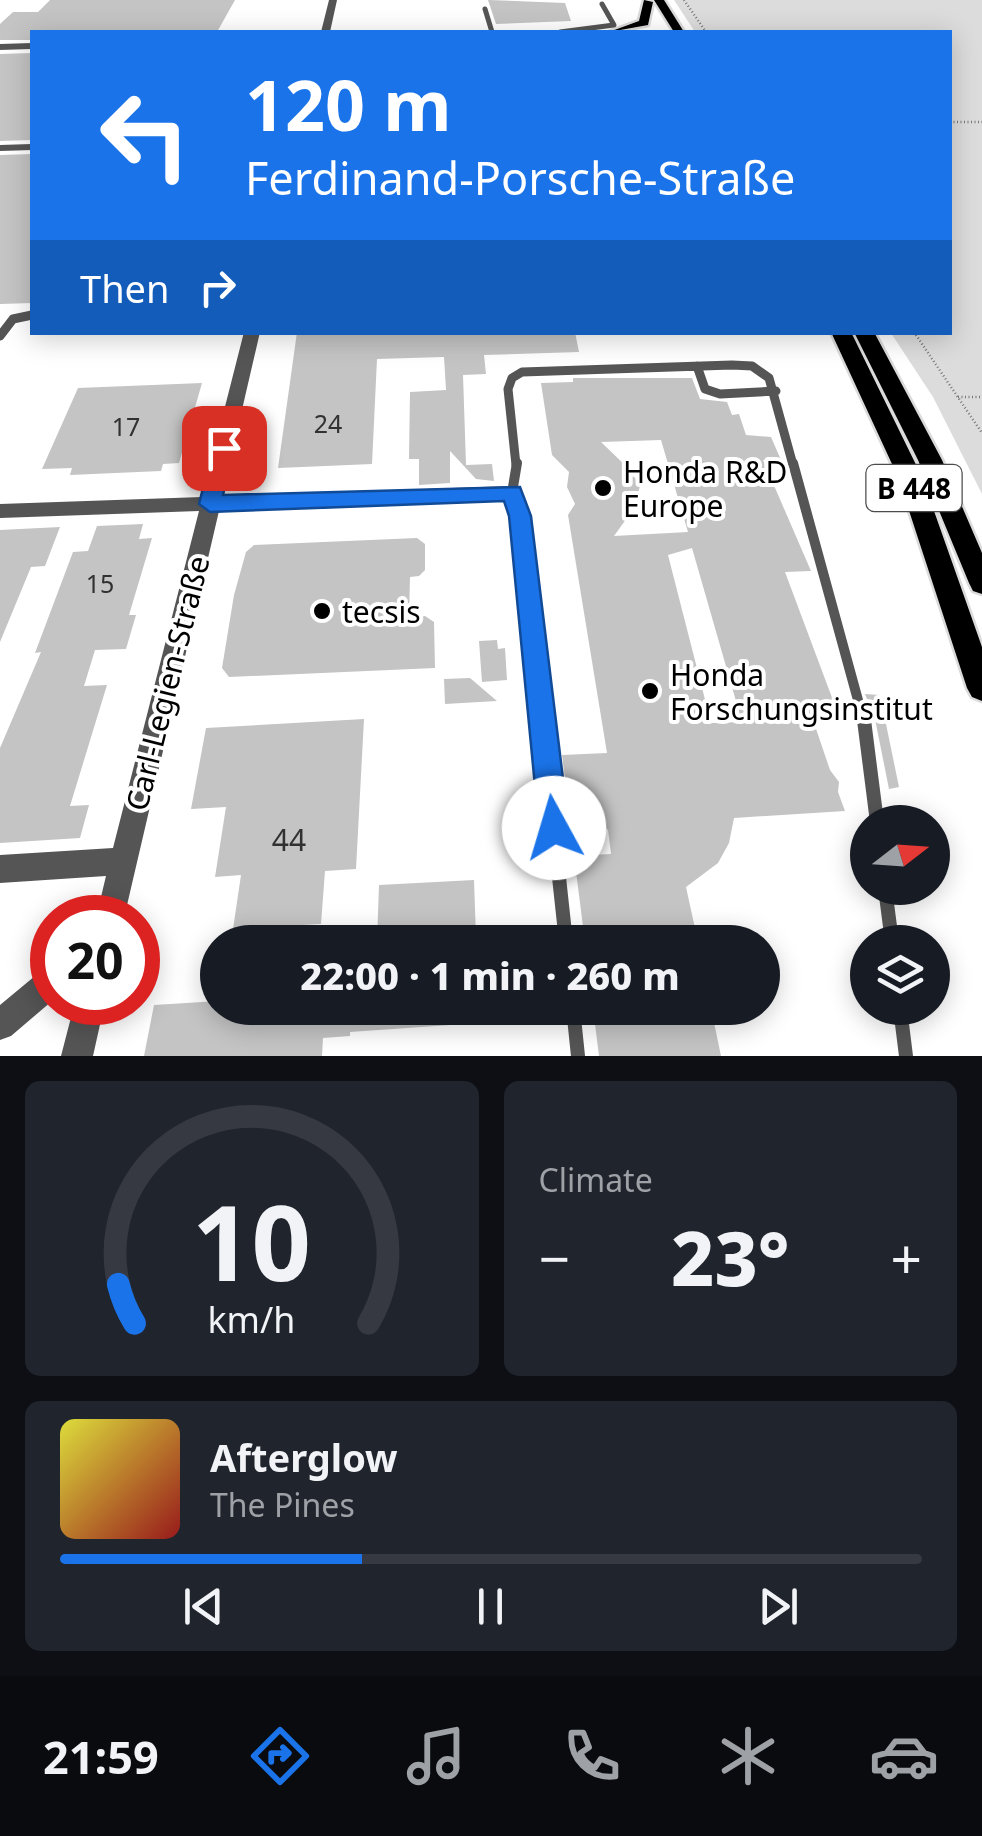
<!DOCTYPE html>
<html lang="en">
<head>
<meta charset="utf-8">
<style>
  body { margin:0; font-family:"Noto Sans",sans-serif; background:#20242c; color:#f1f3f6; height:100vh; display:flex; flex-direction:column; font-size:38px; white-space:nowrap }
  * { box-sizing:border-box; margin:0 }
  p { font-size:32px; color:#9ea1a6 }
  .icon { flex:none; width:55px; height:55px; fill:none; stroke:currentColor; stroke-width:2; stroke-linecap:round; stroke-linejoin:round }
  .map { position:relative; height:1056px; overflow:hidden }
  .details { display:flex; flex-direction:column; gap:25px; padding:25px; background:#0d0f14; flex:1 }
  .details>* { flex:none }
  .top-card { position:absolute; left:30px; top:30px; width:922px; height:305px; border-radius:0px; box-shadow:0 5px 25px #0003; background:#1a73e8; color:#fff; overflow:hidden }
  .needle { width:65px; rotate:73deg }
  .buttons { position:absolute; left:850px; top:805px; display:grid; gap:20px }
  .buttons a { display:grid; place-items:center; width:100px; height:100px; border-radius:50%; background:#171b24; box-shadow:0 5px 25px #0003; font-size:50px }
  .speed { position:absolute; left:30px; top:895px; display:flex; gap:20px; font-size:50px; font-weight:700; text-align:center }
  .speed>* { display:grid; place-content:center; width:130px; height:130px; border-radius:50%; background:#171b24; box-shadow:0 5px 25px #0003; line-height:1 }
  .speed .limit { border:15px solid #d22; background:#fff; color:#111 }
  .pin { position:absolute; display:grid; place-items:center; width:85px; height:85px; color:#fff; margin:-42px; border-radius:20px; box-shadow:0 5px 15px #0006 }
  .me { position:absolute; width:110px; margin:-55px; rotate:354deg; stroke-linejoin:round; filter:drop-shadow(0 0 8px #0008) }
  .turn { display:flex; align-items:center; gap:35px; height:210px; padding:0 50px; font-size:45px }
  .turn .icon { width:130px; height:130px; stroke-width:2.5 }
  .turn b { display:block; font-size:70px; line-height:85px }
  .then { display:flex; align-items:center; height:95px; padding:0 50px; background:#0003; gap:20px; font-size:38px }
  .big { font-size:75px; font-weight:800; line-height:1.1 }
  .details .widget { flex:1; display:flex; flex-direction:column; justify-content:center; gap:15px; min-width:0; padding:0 35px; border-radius:15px; background:#20242c }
  .details .dial { align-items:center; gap:0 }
  .dial svg { height:260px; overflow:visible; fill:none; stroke:#363941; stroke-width:7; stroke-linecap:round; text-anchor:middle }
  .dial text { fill:#f1f3f6; stroke:none }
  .song { display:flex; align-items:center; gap:30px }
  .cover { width:120px; height:120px; border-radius:15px; background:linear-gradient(135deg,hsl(60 70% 55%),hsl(0 70% 35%)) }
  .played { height:10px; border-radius:5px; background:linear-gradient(90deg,#1a73e8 35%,#363941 35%) }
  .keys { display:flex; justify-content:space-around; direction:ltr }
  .heat { display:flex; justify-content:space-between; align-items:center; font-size:55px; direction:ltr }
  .details .tiles { flex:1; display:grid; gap:25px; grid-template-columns:1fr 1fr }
  .widget:last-child { grid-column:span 2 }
  .trip { position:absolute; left:200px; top:925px; width:580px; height:100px; border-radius:50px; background:#171b24; box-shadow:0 5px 25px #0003; font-weight:800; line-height:100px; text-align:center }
  .tab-bar { display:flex; height:160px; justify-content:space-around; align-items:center; background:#090b0e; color:#9ea1a6 }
  .tab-bar .icon { width:70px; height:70px }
  .tab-bar .selected { color:#1a73e8 }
  .tab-bar b { font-size:45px; color:#f1f3f6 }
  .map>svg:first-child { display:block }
</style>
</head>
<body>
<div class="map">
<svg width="982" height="1056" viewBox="0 0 982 1056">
  <rect width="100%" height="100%" fill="#fff"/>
  <path fill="#dcdcdc" d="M674,0H982V494L933,397L891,333L950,332V32H695Z"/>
  <path fill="#c4c4c4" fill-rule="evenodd" d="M50,0H235L217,32H32V40H0V24L13,12H38Z
    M488,0L565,3L571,21L496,24Z
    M32,53V140L0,141V54Z
    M32,154V303L0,304V155Z
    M297,332H575L579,352L484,355L486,374L463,375L466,465L492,464L494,481L476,479L450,451V483L419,485V459H409L410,392L446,390L444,357L377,359L372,464L278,468Z
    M573,378H692L700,399L727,402L732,415L739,414L746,435L771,437L781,460H763L811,571L785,572L840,719L813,720L830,770L839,782L838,792L845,811L734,818L729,843L718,863L686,887L698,942H585L574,856L611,854L608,830L567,795L562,755L607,753L568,515L575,504L567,487L569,472L552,455L541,383L573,382ZM661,440L688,532L614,536L634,508L640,486L629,469L601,442ZM692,548L742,722L711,723L668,555Z
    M202,383L179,463L163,464L161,471L70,475L72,468L42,469L78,388Z
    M143,524L139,539L152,538L129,615H136L126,649L95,650L84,686L107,685L70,806L89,805L80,838L0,843V748L41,652L35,653L73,552L88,551L97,526Z
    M60,527L45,566L31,567L0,642V530Z
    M417,538L425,544V570L419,576L410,577L409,617L425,616L434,622L435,668L229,677L222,668L234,595L246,552L254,545Z
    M497,640L498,649L505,648L507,680L482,682L479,641Z
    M470,678L497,701L445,704L444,679Z
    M865,694L880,695L899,787L889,789L875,719Z
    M364,719L356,869L325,871L321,924L233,929L241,875L215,877L226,807L191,809L206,728Z
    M474,880L476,937L377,942L379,885Z
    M218,1001V1008H478L479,1023L350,1032V1036L323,1038L322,1056H144L154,1005Z
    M593,1008H711L721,1056H599Z"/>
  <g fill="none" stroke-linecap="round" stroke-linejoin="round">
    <g stroke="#dbdbdb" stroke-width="5">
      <path id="primary" d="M644,0L653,2L648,25L609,32L639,21Z
        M654,0H664L684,32H674Z
        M831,332H851L922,477L982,647V701L972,697L967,688L898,477Z
        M854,332H874L942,460L982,553V594L973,591L969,583L918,460Z"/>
    </g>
    <path stroke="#777" stroke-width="2.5" stroke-dasharray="1 2.5" stroke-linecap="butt" d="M684,0L706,32
      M950,122H982
      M914,332L982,433
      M958,397H982"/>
    <path stroke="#555" stroke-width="5" d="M485,9L492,32
      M560,32L614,25L602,4"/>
    <path stroke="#555" stroke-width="6" d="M0,148L32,147"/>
    <path stroke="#555" stroke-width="9" d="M0,336L13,319L32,315
      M697,366L705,389L720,394L776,391
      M516,465L508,389L512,378L522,372L732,365L752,366L769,378L793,465"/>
    <path stroke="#555" stroke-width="10" d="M517,463L512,493L520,516L542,722
      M793,463L864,722"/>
    <path stroke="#555" stroke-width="14" d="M542,720L566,942
      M864,720L877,822
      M885,888L892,942
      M573,1008L578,1056
      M900,1008L906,1056"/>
    <path fill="#555" fill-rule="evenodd" d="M329,0H337L330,32H321Z
      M32,43V49L0,50V44Z
      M244,332H260L222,496L512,486L522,493L512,500L219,511L124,918H96L106,876L0,883V855L113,848L199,511L0,518V504L202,497Z
      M52,967V1001L11,1036L0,1040V1005L41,971Z
      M75,1002H105L93,1056H61Z"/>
    <use href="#primary" fill="#000" fill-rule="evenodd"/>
  </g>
  <path fill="#1a73e8" stroke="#114b97" stroke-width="2.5" d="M224,441L234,448L223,495L520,487L531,516L569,828L564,839L554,843L543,839L539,828L509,516L504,501L210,512L199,504L213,448Z"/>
  <g fill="#000" stroke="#fff" stroke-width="4">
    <circle cx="603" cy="488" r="10"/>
    <circle cx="322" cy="611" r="10"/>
    <circle cx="650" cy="691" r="10"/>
  </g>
  <g text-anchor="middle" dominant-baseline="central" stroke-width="8" stroke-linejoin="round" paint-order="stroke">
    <g font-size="25" fill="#313131">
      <text x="328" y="423">24</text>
      <text x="126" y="426">17</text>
      <text x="100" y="583">15</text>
    </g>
    <rect fill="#fff" stroke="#4c4c4c" stroke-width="2.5" x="866.5" y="465" width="95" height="46" rx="8"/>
    <g font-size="28" font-weight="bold" fill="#000">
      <text x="914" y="488">B 448</text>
    </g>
    <g font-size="30" fill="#000" stroke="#fff" text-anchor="start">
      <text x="623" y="471">Honda R&amp;D<tspan x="623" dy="34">Europe</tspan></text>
      <text x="342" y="611">tecsis</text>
      <text x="670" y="674">Honda<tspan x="670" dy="34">Forschungsinstitut</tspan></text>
    </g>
    <g font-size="30" fill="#000" stroke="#fff">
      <text transform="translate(167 683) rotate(-76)">Carl-Legien-Straße</text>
    </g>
    <g font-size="30" fill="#313131">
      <text x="289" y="839">44</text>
    </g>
  </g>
</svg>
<div class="buttons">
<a><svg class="needle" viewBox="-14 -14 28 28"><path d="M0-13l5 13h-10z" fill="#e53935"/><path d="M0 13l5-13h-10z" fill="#9ea1a6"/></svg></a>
<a><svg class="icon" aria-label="layers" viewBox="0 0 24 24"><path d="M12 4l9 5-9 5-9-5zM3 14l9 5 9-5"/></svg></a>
</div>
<div class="speed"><div class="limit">20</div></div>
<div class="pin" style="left:224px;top:448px;background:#d93025"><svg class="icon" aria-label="arrive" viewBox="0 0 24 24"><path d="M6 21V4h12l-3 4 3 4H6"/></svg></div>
<svg class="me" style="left:554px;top:828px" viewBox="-20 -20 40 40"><circle r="19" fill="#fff"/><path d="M0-13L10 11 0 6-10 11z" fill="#1a73e8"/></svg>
<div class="trip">22:00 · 1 min · 260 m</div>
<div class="top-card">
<div class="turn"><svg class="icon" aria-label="left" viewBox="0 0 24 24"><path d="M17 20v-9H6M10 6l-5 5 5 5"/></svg><div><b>120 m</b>Ferdinand-Porsche-Straße</div></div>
<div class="then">Then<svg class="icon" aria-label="right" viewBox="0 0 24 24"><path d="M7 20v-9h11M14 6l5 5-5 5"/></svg></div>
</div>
</div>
<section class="details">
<div class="tiles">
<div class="widget dial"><svg viewBox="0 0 100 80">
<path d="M14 69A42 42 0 1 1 86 69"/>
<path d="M14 69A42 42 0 0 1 9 57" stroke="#1a73e8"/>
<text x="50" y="56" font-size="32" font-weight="700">10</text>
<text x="50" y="72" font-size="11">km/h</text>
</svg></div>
<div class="widget"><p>Climate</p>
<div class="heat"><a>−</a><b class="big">23°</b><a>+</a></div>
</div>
<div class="widget">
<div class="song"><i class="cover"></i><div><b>Afterglow</b><p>The Pines</p></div></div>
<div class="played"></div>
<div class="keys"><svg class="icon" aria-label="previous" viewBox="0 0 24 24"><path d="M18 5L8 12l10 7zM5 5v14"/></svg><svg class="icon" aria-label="pause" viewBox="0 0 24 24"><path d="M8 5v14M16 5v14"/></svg><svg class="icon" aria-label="next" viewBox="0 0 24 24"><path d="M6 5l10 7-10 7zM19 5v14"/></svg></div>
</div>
</div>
</section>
<nav class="tab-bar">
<b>21:59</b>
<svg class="icon selected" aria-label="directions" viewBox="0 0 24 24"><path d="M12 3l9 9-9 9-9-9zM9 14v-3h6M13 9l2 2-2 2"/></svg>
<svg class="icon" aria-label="music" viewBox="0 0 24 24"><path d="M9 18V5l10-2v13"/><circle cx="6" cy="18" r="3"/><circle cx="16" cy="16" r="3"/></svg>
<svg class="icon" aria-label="phone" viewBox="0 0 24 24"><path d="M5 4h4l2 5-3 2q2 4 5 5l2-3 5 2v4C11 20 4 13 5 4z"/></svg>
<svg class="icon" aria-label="climate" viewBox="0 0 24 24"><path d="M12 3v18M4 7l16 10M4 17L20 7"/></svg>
<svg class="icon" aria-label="car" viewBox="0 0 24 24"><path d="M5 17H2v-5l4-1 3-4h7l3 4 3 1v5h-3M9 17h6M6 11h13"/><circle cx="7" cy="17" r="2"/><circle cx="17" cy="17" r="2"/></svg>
</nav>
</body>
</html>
